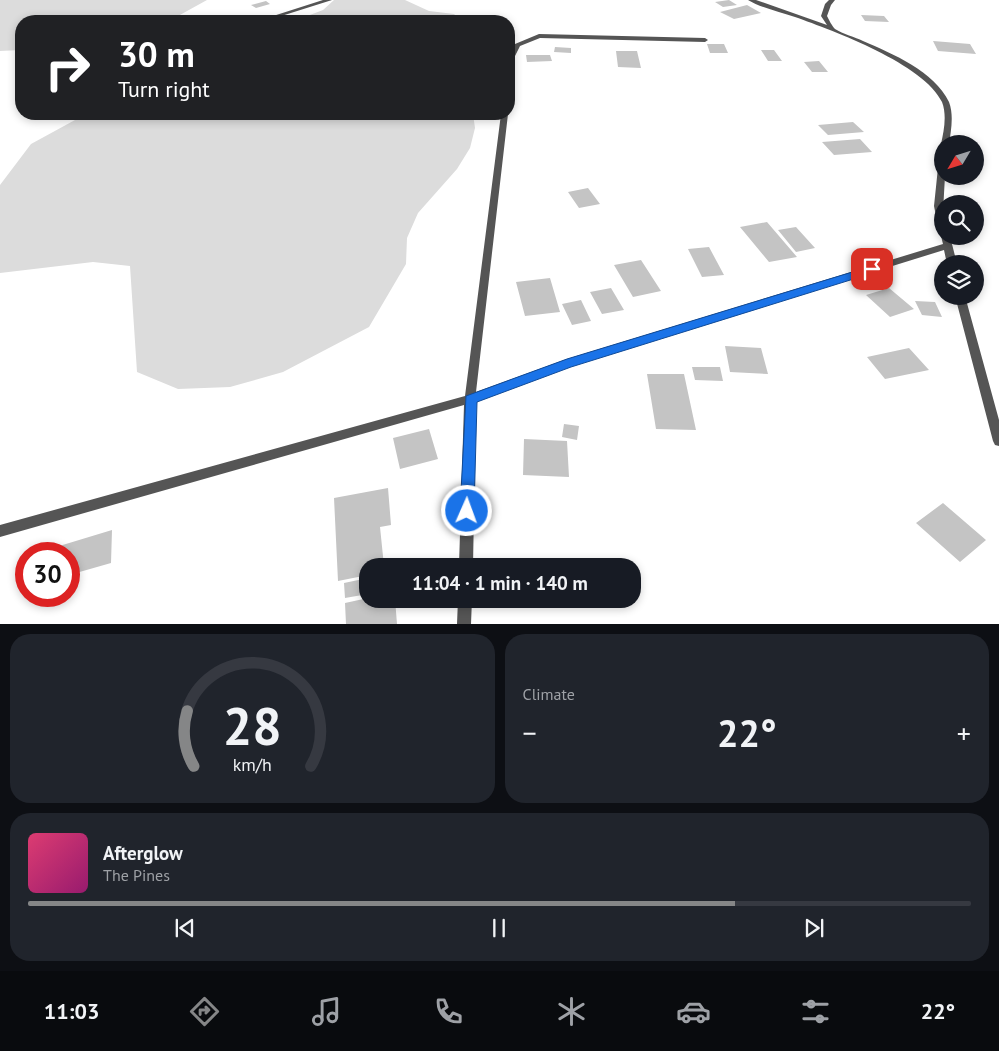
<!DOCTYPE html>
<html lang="en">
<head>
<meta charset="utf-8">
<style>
  body { margin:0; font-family:"PT Sans",sans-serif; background:#20242c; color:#f1f3f6; height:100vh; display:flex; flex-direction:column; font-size:19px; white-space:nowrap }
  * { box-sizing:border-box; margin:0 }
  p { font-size:16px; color:#9ea1a6 }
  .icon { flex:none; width:28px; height:28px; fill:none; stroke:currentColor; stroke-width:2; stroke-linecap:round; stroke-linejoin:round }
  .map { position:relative; height:624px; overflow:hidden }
  .side { display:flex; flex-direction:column; gap:10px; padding:10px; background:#0d0f14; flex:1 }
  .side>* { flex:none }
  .top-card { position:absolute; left:15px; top:15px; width:500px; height:105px; border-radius:20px; box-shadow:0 2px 8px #0003; background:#202124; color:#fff; overflow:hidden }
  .needle { width:32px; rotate:232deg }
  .controls { position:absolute; left:934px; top:135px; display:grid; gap:10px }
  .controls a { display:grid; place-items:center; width:50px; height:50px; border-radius:50%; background:#171b24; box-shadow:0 2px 8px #0003; font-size:25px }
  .speed { position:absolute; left:15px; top:542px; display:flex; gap:10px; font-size:25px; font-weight:700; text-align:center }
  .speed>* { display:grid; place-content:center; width:65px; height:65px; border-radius:50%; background:#171b24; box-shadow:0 2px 8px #0003; line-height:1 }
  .speed .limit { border:8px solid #d22; background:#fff; color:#111 }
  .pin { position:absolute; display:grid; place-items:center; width:42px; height:42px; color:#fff; margin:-21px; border-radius:10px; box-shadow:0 2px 8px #0006 }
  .me { position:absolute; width:55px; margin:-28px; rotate:2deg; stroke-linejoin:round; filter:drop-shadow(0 0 4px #0008) }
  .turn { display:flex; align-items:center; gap:18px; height:105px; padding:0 20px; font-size:22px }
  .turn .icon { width:65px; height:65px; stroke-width:2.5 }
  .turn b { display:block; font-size:35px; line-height:42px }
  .big { font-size:38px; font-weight:700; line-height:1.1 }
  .side .widget { flex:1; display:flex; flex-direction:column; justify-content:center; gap:8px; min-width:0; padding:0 18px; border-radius:20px; background:#20242c }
  .side .dial { align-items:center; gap:0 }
  .dial svg { height:130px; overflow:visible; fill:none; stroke:#363941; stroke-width:7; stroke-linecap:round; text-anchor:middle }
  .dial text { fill:#f1f3f6; stroke:none }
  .song { display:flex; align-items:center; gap:15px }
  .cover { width:60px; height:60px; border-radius:8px; background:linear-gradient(135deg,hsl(340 70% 55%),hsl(320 70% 35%)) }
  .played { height:5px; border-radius:2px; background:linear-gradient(90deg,#858687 75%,#363941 75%) }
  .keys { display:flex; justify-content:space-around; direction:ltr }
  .heat { display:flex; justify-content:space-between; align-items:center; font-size:28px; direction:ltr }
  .side .tiles { flex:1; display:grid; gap:10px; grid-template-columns:1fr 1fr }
  .widget:last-child { grid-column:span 2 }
  .trip { position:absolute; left:359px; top:558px; width:282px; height:50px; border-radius:20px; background:#171b24; box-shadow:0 2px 8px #0003; font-weight:700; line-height:50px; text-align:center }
  .menu { display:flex; height:80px; justify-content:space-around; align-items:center; background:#090b0e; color:#9ea1a6 }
  .menu .icon { width:35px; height:35px }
  .menu .active { color:#858687 }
  .menu b { font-size:22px; color:#f1f3f6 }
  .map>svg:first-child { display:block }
</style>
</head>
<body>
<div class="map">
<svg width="999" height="624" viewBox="0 0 999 624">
  <rect width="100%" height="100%" fill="#fff"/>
  <path fill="#dcdcdc" d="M0,0H207L169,21H21V50L0,51Z
    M334,0H405L429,11L454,14L462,21H294L323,10Z
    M86,114H473L475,128L470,148L457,169L418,213L407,238L406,264L369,327L283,372L230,387L178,389L137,372L130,266L93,262L0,273V185L31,144Z"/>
  <path fill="#c4c4c4" d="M729,0L737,5L723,7L715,2Z
    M266,1L270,4L256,8L251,5Z
    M747,5L761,13L734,19L720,12Z
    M861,15L884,16L889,22L865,21Z
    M933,41L970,44L976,54L938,51Z
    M707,44H724L728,53H710Z
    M555,47L571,48V53L554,52Z
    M761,50H774L782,61H768Z
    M616,51H637L641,68L618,67Z
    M526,55H550L552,61L527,62Z
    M819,61L828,72H812L804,62Z
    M853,122L864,132L828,135L818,125Z
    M860,139L872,152L834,155L822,142Z
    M588,188L600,204L579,208L568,192Z
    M767,222L797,257L769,262L740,227Z
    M796,227L815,248L796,252L778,230Z
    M709,247L724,275L702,277L688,249Z
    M641,260L661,291L633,297L614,265Z
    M550,278L560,312L525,316L516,282Z
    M611,288L624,310L602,314L590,292Z
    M889,288L914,309L890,317L866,295Z
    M581,300L591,321L572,325L562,304Z
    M915,301L935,302L942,317L922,315Z
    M725,346L761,348L768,374L730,372Z
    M909,348L929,370L885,379L867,357Z
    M692,367H720L723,381L695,380Z
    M647,374H684L696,430L656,429Z
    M564,424L579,426L577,440L562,437Z
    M429,429L438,459L400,469L393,438Z
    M524,439L567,441L569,477L523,475Z
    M388,488L391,525L380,527L384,566H368V575L338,581L334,498Z
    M943,503L986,540L960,562L916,523Z
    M112,530L111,563L69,575V554H55L56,547Z
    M368,578V594L345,598L344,583Z
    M368,598L395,599L397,624H346L345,603Z"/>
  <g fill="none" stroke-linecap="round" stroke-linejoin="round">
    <path fill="#555" fill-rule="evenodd" d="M323,0H332L275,18L270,17Z
      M748,0H756L827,25L821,16L825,4L829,0H835L831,5L827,16C829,20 832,26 835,29C843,34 855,37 863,41C893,54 934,71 949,102C954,115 951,131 949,144H942V146L941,144C944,131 947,115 942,102C924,64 834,31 795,17C780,12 761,8 748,0Z
      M539,34L705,38L708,40L705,42L540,38L520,46L514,58L512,74L509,76V56L515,44Z
      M501,114H508L476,392L567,359L943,244L941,236L942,234V236H950L957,264H947L944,250L570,366L476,402L473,566H459L464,405L0,537V525L465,396Z
      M939,158H942V176H945L942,229L938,226L934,206Z
      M955,296H965L999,420V446L995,445L993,441Z
      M458,599H472L471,624H457Z"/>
  </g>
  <path fill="#1a73e8" stroke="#114b97" d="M872,266L878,269L876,272L571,367L477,402L474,511L472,515L467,517L462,515L460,511L466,396L567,359Z"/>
</svg>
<div class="controls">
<a><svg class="needle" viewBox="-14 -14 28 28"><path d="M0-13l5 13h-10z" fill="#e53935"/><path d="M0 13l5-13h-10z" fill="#9ea1a6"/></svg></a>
<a><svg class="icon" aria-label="search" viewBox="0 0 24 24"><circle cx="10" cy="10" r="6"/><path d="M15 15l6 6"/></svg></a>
<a><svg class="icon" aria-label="layers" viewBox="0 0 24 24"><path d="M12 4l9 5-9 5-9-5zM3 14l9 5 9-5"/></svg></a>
</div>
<div class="speed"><div class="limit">30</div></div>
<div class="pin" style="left:872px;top:269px;background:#d93025"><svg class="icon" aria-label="arrive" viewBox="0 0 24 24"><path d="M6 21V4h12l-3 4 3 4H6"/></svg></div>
<svg class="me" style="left:467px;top:511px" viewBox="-20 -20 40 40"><circle r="17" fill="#1a73e8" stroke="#fff" stroke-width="3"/><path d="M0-11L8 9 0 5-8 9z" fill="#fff"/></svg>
<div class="trip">11:04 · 1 min · 140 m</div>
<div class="top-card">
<div class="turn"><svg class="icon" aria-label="right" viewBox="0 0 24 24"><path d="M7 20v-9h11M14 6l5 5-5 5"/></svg><div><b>30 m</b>Turn right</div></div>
</div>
</div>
<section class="side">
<div class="tiles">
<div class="widget dial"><svg viewBox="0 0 100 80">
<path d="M14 69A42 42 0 1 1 86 69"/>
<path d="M14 69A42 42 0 0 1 10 35" stroke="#858687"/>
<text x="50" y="56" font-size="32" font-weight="700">28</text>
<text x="50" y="72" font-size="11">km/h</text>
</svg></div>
<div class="widget"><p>Climate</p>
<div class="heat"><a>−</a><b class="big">22°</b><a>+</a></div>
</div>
<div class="widget">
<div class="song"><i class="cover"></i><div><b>Afterglow</b><p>The Pines</p></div></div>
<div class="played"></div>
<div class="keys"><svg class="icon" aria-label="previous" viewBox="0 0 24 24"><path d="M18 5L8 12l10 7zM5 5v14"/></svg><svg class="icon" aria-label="pause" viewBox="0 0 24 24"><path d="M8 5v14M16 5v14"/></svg><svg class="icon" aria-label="next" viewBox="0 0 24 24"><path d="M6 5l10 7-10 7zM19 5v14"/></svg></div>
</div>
</div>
</section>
<nav class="menu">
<b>11:03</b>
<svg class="icon active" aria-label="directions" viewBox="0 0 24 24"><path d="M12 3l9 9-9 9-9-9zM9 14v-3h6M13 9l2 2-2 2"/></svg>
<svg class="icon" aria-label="music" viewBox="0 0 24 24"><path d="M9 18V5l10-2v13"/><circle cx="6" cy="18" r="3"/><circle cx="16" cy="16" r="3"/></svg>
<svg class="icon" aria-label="phone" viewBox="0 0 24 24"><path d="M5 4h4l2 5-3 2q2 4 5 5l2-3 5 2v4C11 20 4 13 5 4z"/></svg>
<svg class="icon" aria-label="climate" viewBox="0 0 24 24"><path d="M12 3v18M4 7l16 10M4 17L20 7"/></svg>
<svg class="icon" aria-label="car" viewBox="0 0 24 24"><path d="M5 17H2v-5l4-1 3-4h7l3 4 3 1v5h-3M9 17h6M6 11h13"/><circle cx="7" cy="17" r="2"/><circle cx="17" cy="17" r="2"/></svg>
<svg class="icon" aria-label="filters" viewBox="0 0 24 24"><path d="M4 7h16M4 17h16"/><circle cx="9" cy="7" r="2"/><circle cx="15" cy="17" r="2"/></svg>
<b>22°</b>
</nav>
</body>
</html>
